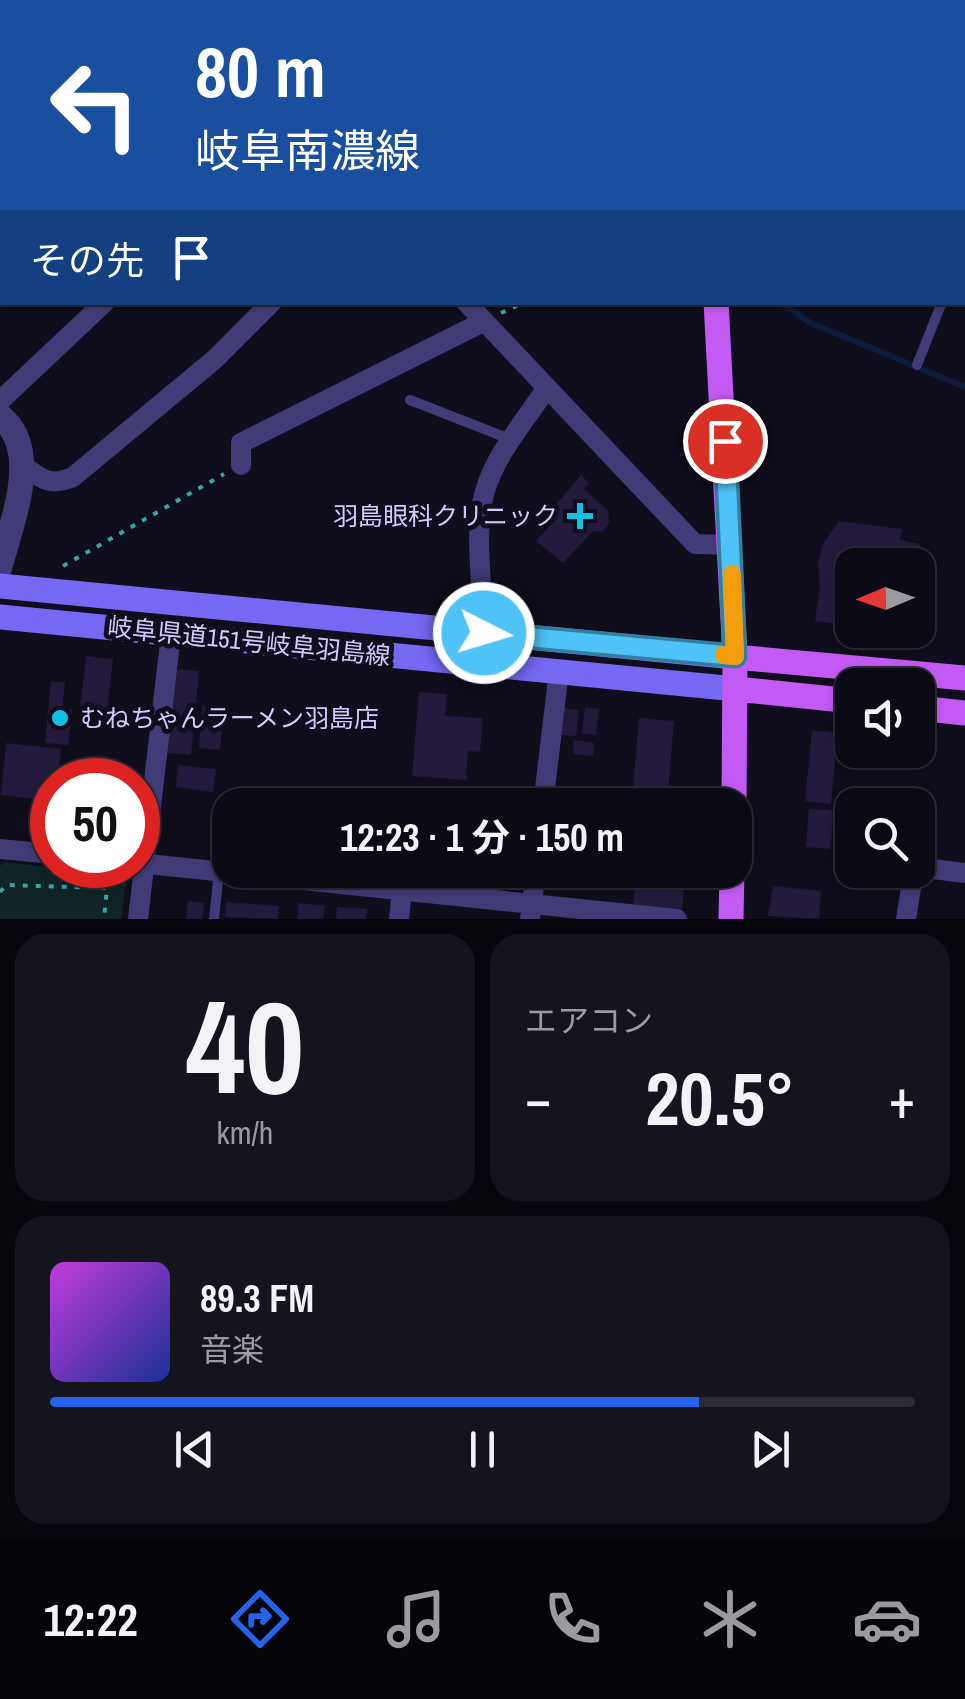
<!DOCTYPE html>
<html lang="ja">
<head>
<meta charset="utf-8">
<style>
  body { margin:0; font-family:"Archivo Narrow","Noto Sans JP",sans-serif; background:#15131e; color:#f1f3f6; height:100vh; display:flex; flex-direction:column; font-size:38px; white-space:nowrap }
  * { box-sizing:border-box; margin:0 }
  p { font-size:32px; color:#9a9aa0 }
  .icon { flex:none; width:55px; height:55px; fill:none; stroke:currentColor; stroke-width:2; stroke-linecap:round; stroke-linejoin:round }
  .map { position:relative; height:919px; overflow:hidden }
  .side { display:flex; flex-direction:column; gap:15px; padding:15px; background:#07060c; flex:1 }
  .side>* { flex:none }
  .hud { position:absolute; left:0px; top:0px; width:965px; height:305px; box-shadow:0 2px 8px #0004,0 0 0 2px #2c2b34; background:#1a4fa0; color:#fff; overflow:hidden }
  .needle { width:65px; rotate:268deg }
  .tools { position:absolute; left:835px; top:548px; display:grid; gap:20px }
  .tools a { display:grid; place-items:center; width:100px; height:100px; border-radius:20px; background:#0c0a15; box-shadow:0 2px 8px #0004,0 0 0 2px #2c2b34; font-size:50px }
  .speed { position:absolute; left:30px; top:758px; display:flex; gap:20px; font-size:50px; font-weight:700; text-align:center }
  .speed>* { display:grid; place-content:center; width:130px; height:130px; border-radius:50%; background:#0c0a15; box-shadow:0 2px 8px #0004,0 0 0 2px #2c2b34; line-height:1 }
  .speed .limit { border:15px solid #d22; background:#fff; color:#111 }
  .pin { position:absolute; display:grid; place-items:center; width:85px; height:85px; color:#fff; margin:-42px; border:5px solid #fff; border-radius:50%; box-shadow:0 2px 10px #0007 }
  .me { position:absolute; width:110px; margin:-55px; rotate:95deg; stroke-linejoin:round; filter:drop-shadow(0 0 8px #0008) }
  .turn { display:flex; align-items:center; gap:35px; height:210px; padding:0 30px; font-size:45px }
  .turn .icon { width:130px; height:130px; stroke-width:2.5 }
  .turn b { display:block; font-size:70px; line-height:85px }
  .then { display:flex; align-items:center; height:95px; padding:0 30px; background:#0003; gap:20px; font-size:38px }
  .big { font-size:75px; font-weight:700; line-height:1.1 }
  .side .card { flex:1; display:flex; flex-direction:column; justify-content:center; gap:15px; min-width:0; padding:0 35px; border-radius:30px; background:#15131e }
  .side .dial { align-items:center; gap:0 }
  .dial b { font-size:130px; line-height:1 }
  .song { display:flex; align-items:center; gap:30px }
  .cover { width:120px; height:120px; border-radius:15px; background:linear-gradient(135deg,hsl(290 70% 55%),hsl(230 70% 35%)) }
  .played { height:10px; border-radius:5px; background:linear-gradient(90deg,#2563eb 75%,#2c2b34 75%) }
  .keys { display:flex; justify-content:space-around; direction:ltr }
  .heat { display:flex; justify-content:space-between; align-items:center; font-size:55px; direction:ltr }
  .side .tiles { flex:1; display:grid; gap:15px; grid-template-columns:1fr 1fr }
  .card:last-child { grid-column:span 2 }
  .trip { position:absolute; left:212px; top:788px; width:540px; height:100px; border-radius:30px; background:#0c0a15; box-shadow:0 2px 8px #0004,0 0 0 2px #2c2b34; font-weight:700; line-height:100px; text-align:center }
  .menu { display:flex; height:160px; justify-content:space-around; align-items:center; background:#050408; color:#9a9aa0 }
  .menu .icon { width:70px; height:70px }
  .menu .active { color:#2563eb }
  .menu b { font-size:45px; color:#f1f3f6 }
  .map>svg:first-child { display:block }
</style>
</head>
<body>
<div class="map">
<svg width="965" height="919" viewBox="0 0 965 919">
  <rect width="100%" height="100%" fill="#100d1c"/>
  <path fill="#102425" d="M4,862L127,876L121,919H0V866Z"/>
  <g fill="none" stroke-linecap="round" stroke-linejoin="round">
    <path stroke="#0e1b3a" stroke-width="6" d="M0,68H2
      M781,302L809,322L965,387"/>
  </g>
  <path fill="#231a3b" d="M581,475L589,483L584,489L608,510L609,523L602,532L593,531L563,563L536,541L555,520L549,513Z
    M839,521L902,529L900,540L920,544L916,565H852V626L815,621L820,586L818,565L822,546Z
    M86,656L113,659L107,713L80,710Z
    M176,669L199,671L191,755L167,753Z
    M51,681L65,682L62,710H72L68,745L45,743Z
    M419,692L447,694L445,716L483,718L480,752L468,751L466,780L412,776Z
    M202,706L224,709L220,750L199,748Z
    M585,707L599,709L596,735L582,734Z
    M563,708L579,710L576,736L560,735Z
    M639,718L674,721L668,791L633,788Z
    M812,731L838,732L831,804L805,801Z
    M574,740L594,743L593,756L573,754Z
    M6,743L61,749L58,780H52V801L1,795Z
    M178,765L216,769L213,792L176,787Z
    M643,797L699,802V805H642Z
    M809,809L834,810L830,849L806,847Z
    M635,885L684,889L682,909L633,905Z
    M773,886L821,891L819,919L768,916Z
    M188,901L204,903L202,919H186Z
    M226,902L279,906L278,919L225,917Z
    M299,903L325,906L323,919H297Z
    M337,907L367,909L366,919H336Z"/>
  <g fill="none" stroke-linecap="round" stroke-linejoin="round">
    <path stroke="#35a5a5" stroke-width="4" stroke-dasharray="5 8" stroke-linecap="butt" d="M501,313L525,302
      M63,566L224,474
      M0,892L6,885L107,888L104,919"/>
    <path stroke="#413b77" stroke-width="10" d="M957,2L958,0
      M917,365L942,302
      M410,400L512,440
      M214,919L219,871"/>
    <path stroke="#413b77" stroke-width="20" d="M403,2L404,0
      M962,73L965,72
      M0,84L2,85
      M962,141H965
      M0,238L2,239
      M466,302L695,544L731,545
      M0,401L105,302
      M22,465C42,479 49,487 73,477L215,359L272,302
      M241,465V443L483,322
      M484,633C483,590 473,531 485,491C495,455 525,421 546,389
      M543,805L559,671
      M0,849L52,854
      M138,863L677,919
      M918,867L965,873
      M138,919L171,634
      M399,919L402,890
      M530,919L536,870
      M906,919L914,870"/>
    <path stroke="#413b77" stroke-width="25" d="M0,416C43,450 11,523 0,567"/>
    <path stroke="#7569f4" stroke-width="25" d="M0,586L735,657
      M0,617L736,689"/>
    <path stroke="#c35af3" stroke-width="25" d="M702,0V2
      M716,302L735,657L734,805
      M735,657L965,678
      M736,689L852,701
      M918,708L965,713
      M731,919L732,870"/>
  </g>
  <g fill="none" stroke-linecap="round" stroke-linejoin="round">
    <g stroke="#337fa1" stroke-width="25">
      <path id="route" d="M484,633L735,656L725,441"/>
    </g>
    <use href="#route" stroke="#4fc3f7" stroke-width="18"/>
    <path stroke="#f59e0b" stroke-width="18" d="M724,655L735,656L732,574"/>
  </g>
  <g fill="#10c0e2" stroke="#100d1c" stroke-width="4">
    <path d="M575 501h10v10h10v10h-10v10h-10v-10h-10v-10h10z"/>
    <circle cx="60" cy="718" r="10"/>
  </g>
  <g text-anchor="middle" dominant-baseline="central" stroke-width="10" stroke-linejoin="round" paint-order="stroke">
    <g font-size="25" fill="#d3cbfb" stroke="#100d1c" text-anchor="end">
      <text x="558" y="516">羽島眼科クリニック</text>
      <text x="80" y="718" text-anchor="start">むねちゃんラーメン羽島店</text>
    </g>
    <g font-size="25" fill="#d3cbfb" stroke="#100d1c">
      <text transform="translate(249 641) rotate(6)">岐阜県道151号岐阜羽島線</text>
    </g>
  </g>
</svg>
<div class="tools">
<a><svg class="needle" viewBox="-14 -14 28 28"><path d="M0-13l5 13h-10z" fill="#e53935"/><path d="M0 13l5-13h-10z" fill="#9a9aa0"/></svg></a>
<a><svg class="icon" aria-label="sound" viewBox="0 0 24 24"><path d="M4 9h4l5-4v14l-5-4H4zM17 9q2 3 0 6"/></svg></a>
<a><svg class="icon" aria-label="search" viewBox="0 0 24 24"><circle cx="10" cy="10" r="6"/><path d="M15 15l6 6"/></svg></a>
</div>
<div class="speed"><div class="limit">50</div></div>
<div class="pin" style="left:725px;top:441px;background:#d93025"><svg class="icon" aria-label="arrive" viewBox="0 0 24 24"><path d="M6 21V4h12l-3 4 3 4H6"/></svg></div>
<svg class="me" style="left:484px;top:633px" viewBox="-20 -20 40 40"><circle r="17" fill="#4fc3f7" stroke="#fff" stroke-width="3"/><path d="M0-11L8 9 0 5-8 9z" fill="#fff"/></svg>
<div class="trip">12:23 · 1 分 · 150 m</div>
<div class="hud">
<div class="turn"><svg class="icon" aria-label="left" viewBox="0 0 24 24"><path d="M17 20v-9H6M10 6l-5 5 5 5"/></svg><div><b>80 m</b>岐阜南濃線</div></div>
<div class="then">その先<svg class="icon" aria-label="arrive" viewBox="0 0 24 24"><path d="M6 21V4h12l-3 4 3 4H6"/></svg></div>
</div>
</div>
<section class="side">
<div class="tiles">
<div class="card dial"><b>40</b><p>km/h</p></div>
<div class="card"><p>エアコン</p>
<div class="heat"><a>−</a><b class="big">20.5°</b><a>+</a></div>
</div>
<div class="card">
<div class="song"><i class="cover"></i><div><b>89.3 FM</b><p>音楽</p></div></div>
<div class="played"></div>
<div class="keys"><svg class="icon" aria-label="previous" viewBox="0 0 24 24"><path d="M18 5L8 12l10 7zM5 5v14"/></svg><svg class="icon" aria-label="pause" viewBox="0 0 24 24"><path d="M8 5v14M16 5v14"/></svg><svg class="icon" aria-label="next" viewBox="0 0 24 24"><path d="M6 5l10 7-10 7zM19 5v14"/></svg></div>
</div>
</div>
</section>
<nav class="menu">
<b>12:22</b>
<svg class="icon active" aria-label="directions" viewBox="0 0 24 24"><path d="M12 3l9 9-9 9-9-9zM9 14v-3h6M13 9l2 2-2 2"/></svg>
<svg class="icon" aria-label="music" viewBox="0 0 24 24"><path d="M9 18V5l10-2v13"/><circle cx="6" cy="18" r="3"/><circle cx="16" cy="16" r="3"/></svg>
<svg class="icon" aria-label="phone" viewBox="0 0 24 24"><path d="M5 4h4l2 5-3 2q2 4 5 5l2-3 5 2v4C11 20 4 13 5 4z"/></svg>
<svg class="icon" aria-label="climate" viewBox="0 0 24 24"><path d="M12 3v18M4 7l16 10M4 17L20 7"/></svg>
<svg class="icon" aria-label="car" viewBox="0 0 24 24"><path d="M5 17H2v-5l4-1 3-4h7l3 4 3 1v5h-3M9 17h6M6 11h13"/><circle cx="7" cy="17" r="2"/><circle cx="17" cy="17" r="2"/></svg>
</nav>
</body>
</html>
